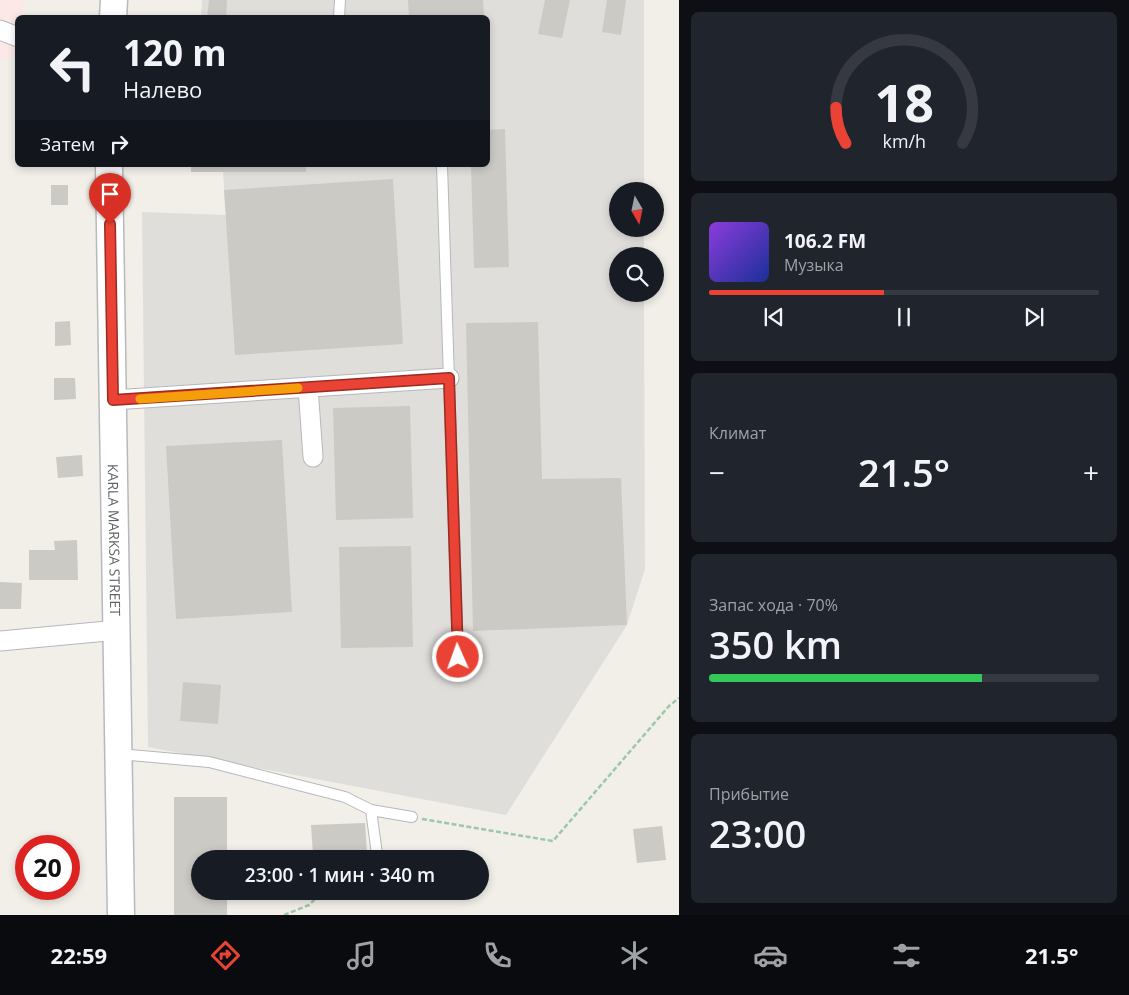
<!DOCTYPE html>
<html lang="ru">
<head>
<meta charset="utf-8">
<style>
  body { margin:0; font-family:"Open Sans",sans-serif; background:#20242c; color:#f1f3f6; height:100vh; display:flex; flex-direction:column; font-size:19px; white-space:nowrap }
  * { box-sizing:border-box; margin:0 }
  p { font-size:16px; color:#9ea1a6 }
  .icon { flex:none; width:28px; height:28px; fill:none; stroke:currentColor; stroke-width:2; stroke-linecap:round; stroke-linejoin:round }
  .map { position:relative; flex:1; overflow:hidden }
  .details { display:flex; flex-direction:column; gap:12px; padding:12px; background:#0d0f14; width:450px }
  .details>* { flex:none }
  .top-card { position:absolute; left:15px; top:15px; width:475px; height:152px; border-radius:8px; box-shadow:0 2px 8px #0003; background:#171b24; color:#f1f3f6; overflow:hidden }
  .needle { width:32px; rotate:171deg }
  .tools { position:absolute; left:609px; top:182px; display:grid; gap:10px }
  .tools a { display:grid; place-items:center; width:55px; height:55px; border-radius:50%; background:#171b24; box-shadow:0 2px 8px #0003; font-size:25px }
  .speed { position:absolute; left:15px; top:835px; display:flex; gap:10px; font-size:25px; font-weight:700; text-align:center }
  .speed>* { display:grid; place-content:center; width:65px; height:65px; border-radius:50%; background:#171b24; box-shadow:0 2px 8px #0003; line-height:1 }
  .speed .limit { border:8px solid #d22; background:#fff; color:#111 }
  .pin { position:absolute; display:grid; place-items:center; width:42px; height:42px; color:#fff; margin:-51px -21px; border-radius:50% 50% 50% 0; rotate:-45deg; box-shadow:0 0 5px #0007 }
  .pin .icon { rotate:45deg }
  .me { position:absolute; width:55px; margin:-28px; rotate:358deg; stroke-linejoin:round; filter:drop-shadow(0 0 4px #0008) }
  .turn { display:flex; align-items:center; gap:18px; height:105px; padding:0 25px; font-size:22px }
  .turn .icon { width:65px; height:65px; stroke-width:2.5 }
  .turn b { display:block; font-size:35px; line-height:42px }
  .then { display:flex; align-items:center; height:48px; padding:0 25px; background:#0003; gap:10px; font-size:19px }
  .big { font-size:38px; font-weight:600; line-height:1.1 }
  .details .widget { flex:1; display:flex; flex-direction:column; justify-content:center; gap:8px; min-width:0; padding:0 18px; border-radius:8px; background:#20242c }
  .details .dial { align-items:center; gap:0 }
  .dial svg { height:130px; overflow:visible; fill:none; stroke:#363941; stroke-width:7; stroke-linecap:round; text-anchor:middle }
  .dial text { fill:#f1f3f6; stroke:none }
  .song { display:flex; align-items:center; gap:15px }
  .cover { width:60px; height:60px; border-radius:8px; background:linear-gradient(135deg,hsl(270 70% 55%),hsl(230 70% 35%)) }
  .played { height:5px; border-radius:2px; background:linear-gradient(90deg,#ea4335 45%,#363941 45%) }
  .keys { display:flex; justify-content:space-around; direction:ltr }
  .heat { display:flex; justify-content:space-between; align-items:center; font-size:28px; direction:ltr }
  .charge { height:8px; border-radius:4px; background:linear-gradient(90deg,#34c759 70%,#363941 0) }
  .trip { position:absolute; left:191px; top:850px; width:298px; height:50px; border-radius:25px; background:#171b24; box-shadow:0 2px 8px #0003; font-weight:600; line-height:50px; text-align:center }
  .tabs { display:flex; height:80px; justify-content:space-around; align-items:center; background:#090b0e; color:#9ea1a6 }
  .tabs .icon { width:35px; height:35px }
  .tabs .active { color:#ea4335 }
  .tabs b { font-size:22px; color:#f1f3f6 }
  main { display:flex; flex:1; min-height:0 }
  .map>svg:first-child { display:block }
</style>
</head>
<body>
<main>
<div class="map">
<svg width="679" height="915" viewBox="0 0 679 915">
  <rect width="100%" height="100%" fill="#f1efe8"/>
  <path fill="#e0deda" d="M202,0H644V191H618V229H644V256H618V294H644L645,569L627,625L506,815L148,747L142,212L226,215L223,172H191V165H488V18L201,17Z"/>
  <path fill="#fce8e6" d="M0,0H24L22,17L18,18L17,55L0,60Z"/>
  <path fill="#cccac5" d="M209,0H227L226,18H207Z
    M408,0H483L484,18H409Z
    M545,0H570L562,38L538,34Z
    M607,0H626L621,35L602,32Z
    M505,129L509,267L474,268L471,165H488V130Z
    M191,165H306V172H191Z
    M393,179L403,344L235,355L224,190Z
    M51,185H68V205H51Z
    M70,321L71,345L55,346V322Z
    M538,322L542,479L621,478L627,625L473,631L466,323Z
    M54,378H75L76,399L54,400Z
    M410,406L413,518L336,520L333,408Z
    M282,440L292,612L176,619L166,446Z
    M82,455L83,476L58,478L56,457Z
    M77,540L78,580H29V550H55L54,541Z
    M411,546L413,647L341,648L339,547Z
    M0,582L22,583L21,609H0Z
    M183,682L221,685L218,724L180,721Z
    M174,797H227V859H200V891H227V915H174Z
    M365,823L367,853L313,855L311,825Z
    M662,826L666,860L637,863L633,829Z"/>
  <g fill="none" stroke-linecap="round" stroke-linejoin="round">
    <g stroke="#b5b8bc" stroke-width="12">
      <path id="service" d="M339,18L340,0
        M442,165L458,657
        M119,754L209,762L345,797L371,810L412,817
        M371,810L377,854L381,859"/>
    </g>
    <g stroke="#b5b8bc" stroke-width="21">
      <path id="minor" d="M0,30L18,37
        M308,387L313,457
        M113,400L449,378
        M0,641L118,630"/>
    </g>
    <g stroke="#b6babf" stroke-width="29">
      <g id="secondary">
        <path d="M113,18L114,0"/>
        <path id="s1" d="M109,165L121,915"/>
      </g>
    </g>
    <path stroke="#9cc7a9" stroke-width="2.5" stroke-dasharray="5 2.5" stroke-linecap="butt" d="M422,819L553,841L669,706L679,698
      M284,915L309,905L323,891"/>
    <use href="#service" stroke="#fff" stroke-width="10"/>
    <use href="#minor" stroke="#fff" stroke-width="19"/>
    <use href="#secondary" stroke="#fff" stroke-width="26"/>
  </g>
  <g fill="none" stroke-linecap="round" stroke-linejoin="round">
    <g stroke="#982c22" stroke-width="12">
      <path id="route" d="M110,224L113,400L449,378L458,657"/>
    </g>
    <use href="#route" stroke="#ea4335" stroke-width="9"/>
    <path stroke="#f59e0b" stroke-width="9" d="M140,399L298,388"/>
  </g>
  <g text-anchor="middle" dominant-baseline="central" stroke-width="4.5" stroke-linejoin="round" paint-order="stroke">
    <g font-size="14" fill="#5f6368" stroke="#fff">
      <text stroke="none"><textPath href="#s1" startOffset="375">KARLA MARKSA STREET</textPath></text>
    </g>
  </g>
</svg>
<div class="tools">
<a><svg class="needle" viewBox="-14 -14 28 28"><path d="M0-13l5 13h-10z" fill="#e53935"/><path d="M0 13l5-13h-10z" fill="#9ea1a6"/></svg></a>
<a><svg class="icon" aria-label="search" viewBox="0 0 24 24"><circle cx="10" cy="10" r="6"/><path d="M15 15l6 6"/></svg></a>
</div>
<div class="speed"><div class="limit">20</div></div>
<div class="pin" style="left:110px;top:224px;background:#d93025"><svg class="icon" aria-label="arrive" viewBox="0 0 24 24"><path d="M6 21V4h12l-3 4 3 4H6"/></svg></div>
<svg class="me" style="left:458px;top:657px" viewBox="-20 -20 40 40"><circle r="17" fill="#ea4335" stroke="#fff" stroke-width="3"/><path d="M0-11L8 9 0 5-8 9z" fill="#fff"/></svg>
<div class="trip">23:00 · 1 мин · 340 m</div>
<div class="top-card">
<div class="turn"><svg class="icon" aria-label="left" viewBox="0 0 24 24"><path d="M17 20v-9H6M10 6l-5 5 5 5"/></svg><div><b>120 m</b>Налево</div></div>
<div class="then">Затем<svg class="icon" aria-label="right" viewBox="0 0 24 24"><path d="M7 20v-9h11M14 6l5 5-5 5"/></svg></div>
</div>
</div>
<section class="details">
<div class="widget dial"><svg viewBox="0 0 100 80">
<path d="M14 69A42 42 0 1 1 86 69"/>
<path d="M14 69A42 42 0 0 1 8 47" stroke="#ea4335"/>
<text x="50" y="56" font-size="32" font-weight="700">18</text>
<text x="50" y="72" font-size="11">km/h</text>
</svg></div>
<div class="widget">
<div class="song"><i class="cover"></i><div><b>106.2 FM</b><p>Музыка</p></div></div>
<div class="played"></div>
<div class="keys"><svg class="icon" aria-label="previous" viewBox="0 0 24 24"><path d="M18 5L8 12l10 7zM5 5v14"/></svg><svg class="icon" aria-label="pause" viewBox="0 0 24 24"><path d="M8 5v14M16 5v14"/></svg><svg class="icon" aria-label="next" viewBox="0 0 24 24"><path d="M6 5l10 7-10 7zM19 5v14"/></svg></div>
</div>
<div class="widget"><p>Климат</p>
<div class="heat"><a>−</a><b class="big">21.5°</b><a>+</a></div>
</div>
<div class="widget"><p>Запас хода · 70%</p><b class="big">350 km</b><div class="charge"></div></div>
<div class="widget"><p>Прибытие</p><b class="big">23:00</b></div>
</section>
</main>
<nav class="tabs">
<b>22:59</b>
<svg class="icon active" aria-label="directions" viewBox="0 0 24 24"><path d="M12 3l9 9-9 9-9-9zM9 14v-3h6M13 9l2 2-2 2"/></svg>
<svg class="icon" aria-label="music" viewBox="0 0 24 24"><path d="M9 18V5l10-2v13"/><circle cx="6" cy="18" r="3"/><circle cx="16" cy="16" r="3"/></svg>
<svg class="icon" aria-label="phone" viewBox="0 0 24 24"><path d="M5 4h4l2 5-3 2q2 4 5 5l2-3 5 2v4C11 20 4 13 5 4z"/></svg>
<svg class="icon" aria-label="climate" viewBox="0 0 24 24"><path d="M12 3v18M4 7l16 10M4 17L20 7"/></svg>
<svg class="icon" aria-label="car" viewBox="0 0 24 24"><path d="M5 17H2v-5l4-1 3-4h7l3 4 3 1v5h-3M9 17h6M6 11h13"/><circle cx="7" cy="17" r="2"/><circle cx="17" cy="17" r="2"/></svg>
<svg class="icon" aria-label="filters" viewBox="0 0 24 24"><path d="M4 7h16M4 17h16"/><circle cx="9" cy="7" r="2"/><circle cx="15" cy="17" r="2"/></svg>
<b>21.5°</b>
</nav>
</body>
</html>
